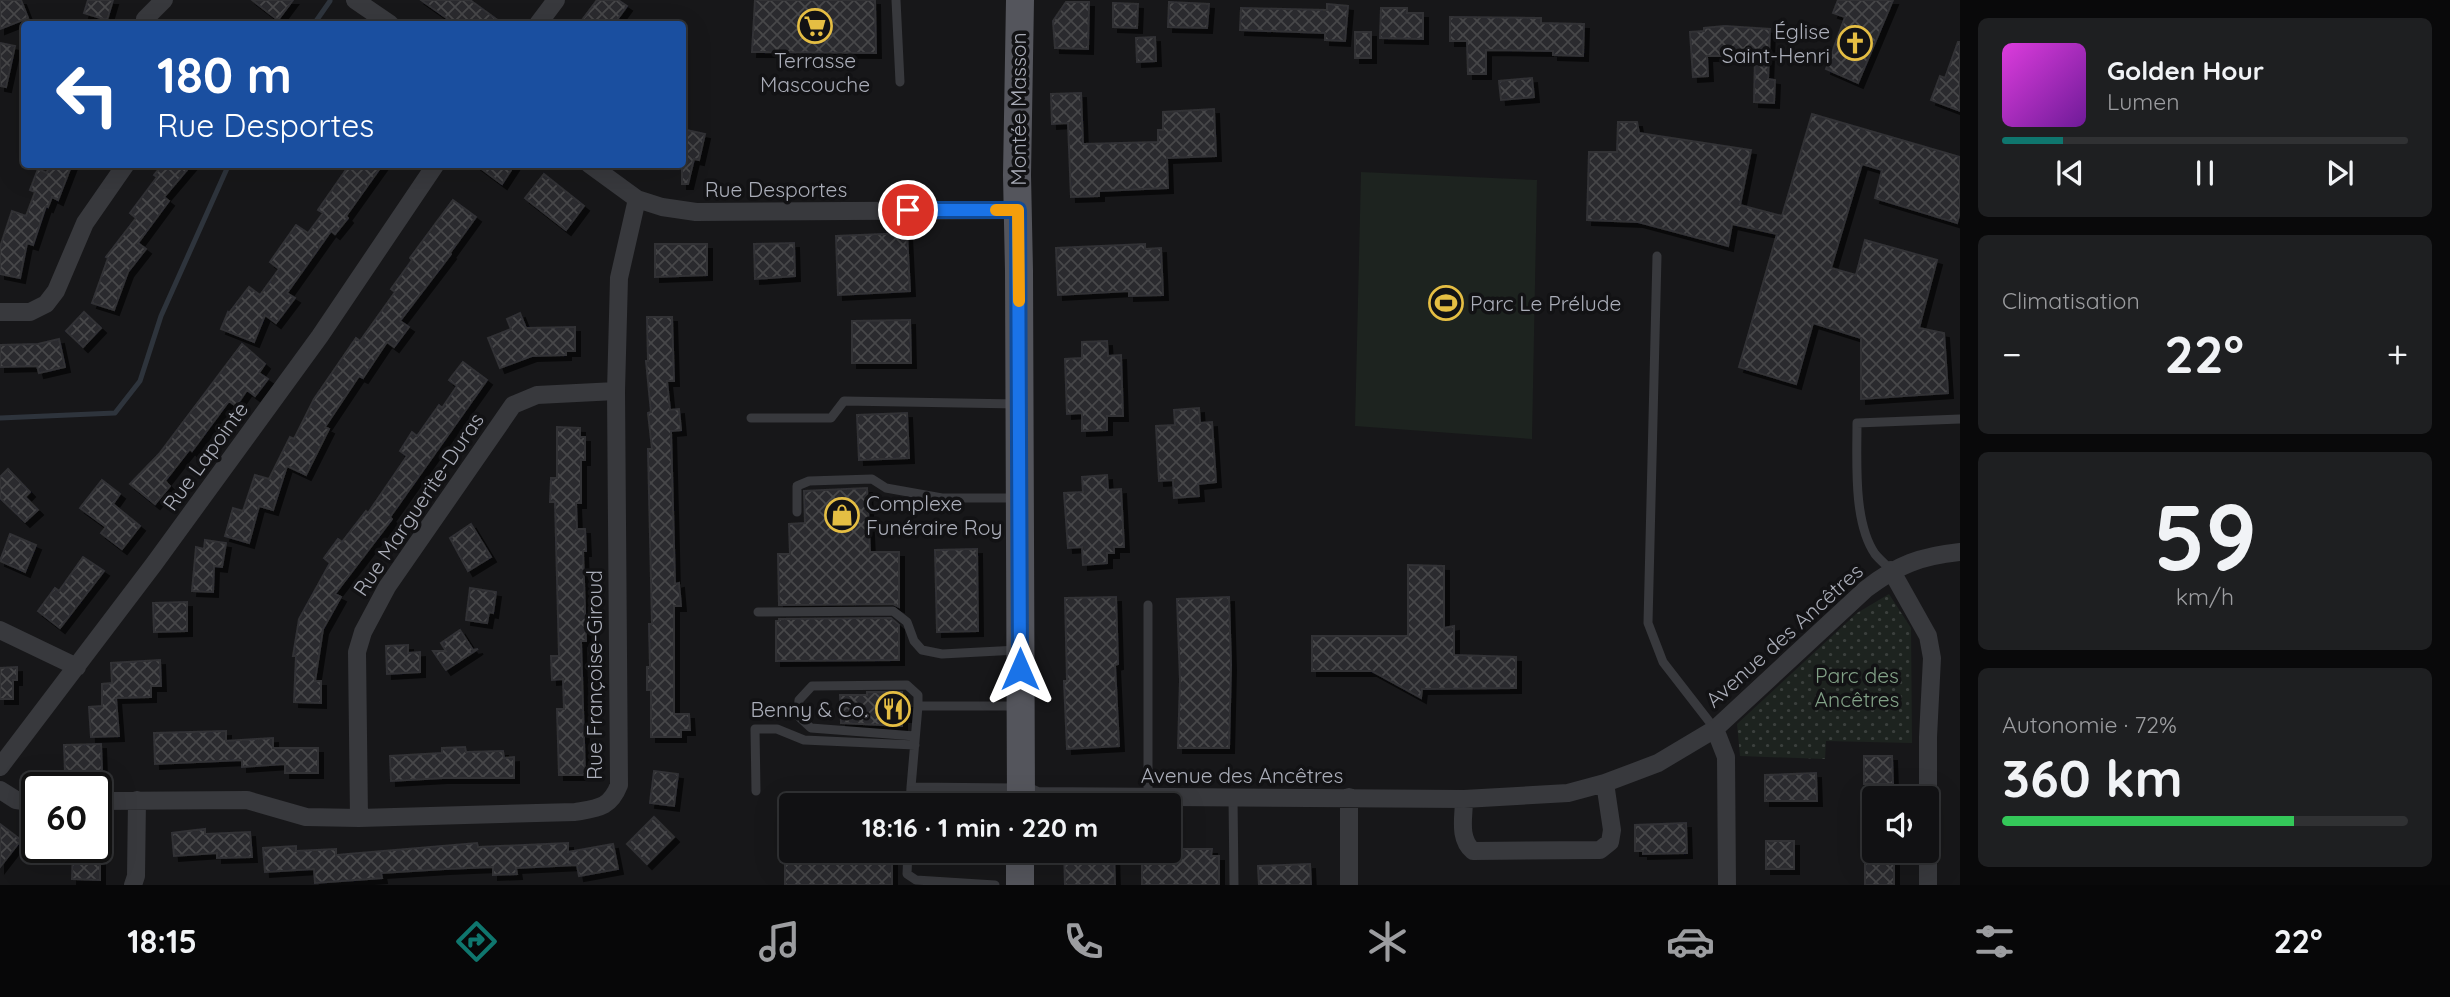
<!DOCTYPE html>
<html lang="fr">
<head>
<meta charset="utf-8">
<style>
  body { margin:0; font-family:Quicksand,sans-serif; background:#1e1f21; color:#f1f3f6; height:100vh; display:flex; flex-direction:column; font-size:26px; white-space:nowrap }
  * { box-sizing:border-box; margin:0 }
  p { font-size:23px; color:#9c9da0 }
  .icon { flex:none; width:38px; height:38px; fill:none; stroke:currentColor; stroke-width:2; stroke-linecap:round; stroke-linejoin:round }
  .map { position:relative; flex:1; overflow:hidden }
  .panel { display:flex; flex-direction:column; gap:18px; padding:18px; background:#09090a; width:490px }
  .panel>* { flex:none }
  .hud { position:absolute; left:21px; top:21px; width:665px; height:147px; border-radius:7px; box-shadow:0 7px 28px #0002,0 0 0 2px #303133; background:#1a4fa0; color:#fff; overflow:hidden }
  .tools { position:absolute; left:1862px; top:786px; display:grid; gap:14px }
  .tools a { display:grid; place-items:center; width:77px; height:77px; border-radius:7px; background:#111113; box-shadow:0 7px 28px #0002,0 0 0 2px #303133; font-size:35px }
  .speed { position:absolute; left:21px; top:772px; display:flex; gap:14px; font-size:35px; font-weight:700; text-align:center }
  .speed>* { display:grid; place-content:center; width:91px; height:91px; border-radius:50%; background:#111113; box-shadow:0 7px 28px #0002,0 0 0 2px #303133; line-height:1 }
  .speed .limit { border:4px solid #111; border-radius:10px; background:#fff; color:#111 }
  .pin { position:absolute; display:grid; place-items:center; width:60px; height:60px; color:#fff; margin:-30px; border:4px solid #fff; border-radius:50%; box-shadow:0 2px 7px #0007 }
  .me { position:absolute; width:77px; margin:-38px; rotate:0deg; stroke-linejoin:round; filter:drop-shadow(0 0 5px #0008) }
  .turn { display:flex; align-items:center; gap:24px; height:147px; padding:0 21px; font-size:32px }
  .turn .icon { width:91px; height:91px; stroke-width:2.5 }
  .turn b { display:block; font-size:49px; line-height:60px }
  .big { font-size:52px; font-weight:800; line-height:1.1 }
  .panel .tile { flex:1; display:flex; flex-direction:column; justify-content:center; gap:10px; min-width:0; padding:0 24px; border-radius:10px; background:#1e1f21 }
  .panel .dial { align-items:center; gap:0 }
  .dial b { font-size:91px; line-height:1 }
  .song { display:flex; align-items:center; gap:21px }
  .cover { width:84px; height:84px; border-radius:10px; background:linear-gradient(135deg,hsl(300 70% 55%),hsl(280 70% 35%)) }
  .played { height:7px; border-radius:4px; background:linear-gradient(90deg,#0f766e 15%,#303133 15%) }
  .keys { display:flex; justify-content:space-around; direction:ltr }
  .heat { display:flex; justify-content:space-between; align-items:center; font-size:38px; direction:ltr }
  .charge { height:10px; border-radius:5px; background:linear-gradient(90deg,#34c759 72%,#303133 0) }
  .trip { position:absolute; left:779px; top:793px; width:402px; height:70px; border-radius:7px; background:#111113; box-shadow:0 7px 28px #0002,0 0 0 2px #303133; font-weight:800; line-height:70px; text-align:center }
  .dock { display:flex; height:112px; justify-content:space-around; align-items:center; background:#070708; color:#9c9da0 }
  .dock .icon { width:49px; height:49px }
  .dock .active { color:#0f766e }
  .dock b { font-size:32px; color:#f1f3f6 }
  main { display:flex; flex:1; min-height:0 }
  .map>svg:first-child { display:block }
</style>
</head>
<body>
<main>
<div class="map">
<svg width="1960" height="885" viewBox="0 0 1960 885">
  <defs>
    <pattern id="grass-dots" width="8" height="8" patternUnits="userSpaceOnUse" patternTransform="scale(1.75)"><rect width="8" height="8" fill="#1d231f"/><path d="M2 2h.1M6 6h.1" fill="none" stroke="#3b403d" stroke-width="1.8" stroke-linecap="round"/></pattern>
    <pattern id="building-cross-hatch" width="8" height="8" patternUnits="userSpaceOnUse" patternTransform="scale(1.75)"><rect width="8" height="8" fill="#2a2a2d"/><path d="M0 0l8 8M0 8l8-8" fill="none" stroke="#464649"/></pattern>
    <filter id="shadow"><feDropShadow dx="5" dy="5" stdDeviation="0" flood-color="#0009"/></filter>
  </defs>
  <rect width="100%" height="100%" fill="#171719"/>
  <path fill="url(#grass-dots)" d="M1889,594L1911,628L1912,743L1826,741L1825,759L1740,756L1737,724L1857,613Z"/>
  <path fill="#1d231f" d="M1361,172L1537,180L1532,439L1355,426Z"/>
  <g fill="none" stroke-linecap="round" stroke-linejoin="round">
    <path stroke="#2e343c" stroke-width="5" d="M314,24L330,1
      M0,418L115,413L140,381L161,316L229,164"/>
  </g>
  <path fill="url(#building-cross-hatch)" stroke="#313135" stroke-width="2" filter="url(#shadow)" d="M0,0H21L28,18L0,29Z
    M88,0H113L107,20L84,13Z
    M252,0H293L278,20Z
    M421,0H470L503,24H455Z
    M597,0H618L627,6L614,24H579Z
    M755,0H875L876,53L752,52Z
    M1838,0H1893L1858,83L1826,69L1845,17L1833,13Z
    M1066,2H1089L1088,49L1055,48L1053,21Z
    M1169,2L1209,4L1207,28L1168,27Z
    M1113,3L1138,4L1137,28L1113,27Z
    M1327,4L1348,6L1345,41L1325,40V33L1240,30L1241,8L1327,10Z
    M1381,8H1407V13H1423V39L1380,38Z
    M1450,17L1541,18V23L1584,24L1583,56L1553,55V51L1486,50V74H1468L1467,41H1450Z
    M1725,26L1770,29L1768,79L1775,80L1774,103L1754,102L1755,56H1707L1708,76L1693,77L1690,32L1704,31V28Z
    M1355,32H1371V58H1355Z
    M1155,37L1156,61L1137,62L1136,38Z
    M1958,42H1960V111L1931,100L1940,76L1945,78Z
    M0,43L15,46L6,87L0,86Z
    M1532,78L1534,97L1501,100L1499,81Z
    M1081,93L1083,144L1158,142V130H1163V112L1214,109L1216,156L1167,158L1168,188L1099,191V196L1071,197L1068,123L1052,124L1051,94Z
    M1812,114L1960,157V212L1957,223L1875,198L1882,170L1862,164L1831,268L1856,275L1865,240L1937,260L1919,328L1944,333L1948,393L1861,399V338L1813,323L1796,384L1739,367L1777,234L1732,224L1728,246L1638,222L1587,220L1589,152H1617L1618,122H1637L1639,133L1751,150L1740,205L1782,216Z
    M682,129L705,134L699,160L694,159L688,184H682Z
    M49,164H72L58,200L52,197L48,207L46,206L33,245L27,243L20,278L0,274V247L12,211L26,216L35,192L30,190L38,169L47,173Z
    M163,164H192L164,197L169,201L138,243L146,249L128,272L114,310L92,303L108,258L106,257L136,218L130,213L157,177L154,175Z
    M350,164H383L346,216L348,218L335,234L331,231L287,293L295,298L276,323L265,315L254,342L221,329L228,312L229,313L249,287L260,295L279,269L270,262L296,225L308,233L323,213L318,210Z
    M475,164H515L502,184Z
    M544,174L584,206L566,230L525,198Z
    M453,200L476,217L450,253L451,254L400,321L409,327L394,347L387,342L363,378L359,376L325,427L329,429L306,475L287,466L273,510L259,506L249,543L225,536L233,508L243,511L255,475L269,479L290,437L294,439L314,399L356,338L360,341L395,292L391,289L412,260L410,258Z
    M907,233L910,291L838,295L836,236Z
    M794,243L795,276L755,279L754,244Z
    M655,244H707V275L655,277Z
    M1145,244V249L1161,248L1163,295L1129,296V291L1058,295L1056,248Z
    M84,312L101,328L83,347L66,331Z
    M520,313L526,328L575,327V351H566V355L532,356L500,368L488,338L511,329L507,319Z
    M647,317H672L674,381H667L670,410L679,409L681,430L671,431L675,584L679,583L681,606H674V714H689L690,730H681V737H651V690H647V667H650L649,624H652L648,449H652L648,413L651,412L646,361H648Z
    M910,320L911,363H852V321Z
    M59,339L65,367L39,373L37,366L0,367V345L38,344Z
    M1107,341L1108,356L1121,355L1123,416H1107V430L1082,431V413L1067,414L1065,359L1082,358V342Z
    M242,344L265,364L259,373L268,379L255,396L247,390L236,406L229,401L192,451L190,449L165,481L170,486L155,504L130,484L159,454Z
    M463,362L487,380L390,517L392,519L335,594L341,597L323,629L315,681H321V703L294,702L296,656H293L299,619L330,563L324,558L338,539L342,542L366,511L368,513L407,456L400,451L412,432L417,436L439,405L442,408L457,386L449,380Z
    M1199,408L1200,423L1212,422L1216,482L1198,484L1199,496L1174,498L1173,480L1159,481L1156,426L1175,425L1174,410Z
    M907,413L909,458L859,460L857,415Z
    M557,427L580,428V437H585V460H581V503H576L577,529H585L586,551H583L586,641H581L585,775H559L557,709H564L563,679L552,680L551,656H559L555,502H550L551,478H557Z
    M8,469L30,492L25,497L38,510L25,522L0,498V477Z
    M1107,475L1108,490L1121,489L1124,547H1114V553H1107V563L1083,565L1082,547L1068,548L1064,493L1083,492L1082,477Z
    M102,480L120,494L113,504L140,526L122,549L101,533L106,527L80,508Z
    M867,488L870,552H899V607L893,604L779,605L778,554H790L789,524L805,523L804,491Z
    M471,524L491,557L468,571L450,538Z
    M10,534L36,545L25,572L0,561Z
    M205,540L226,543L222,567L214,566L213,592L192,591L196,547L204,549Z
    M977,549L978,631L937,632L935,550Z
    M83,557L104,571L60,628L38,611L55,588L59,591Z
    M1408,565L1444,566V628L1454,626V655L1516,657V688L1422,689L1421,698L1372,671H1312V636H1408Z
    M470,588L496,592L493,613L489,612L487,623L466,620Z
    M1116,597L1118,664L1115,665L1119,746L1067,749L1064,681H1067L1065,598Z
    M1229,597L1231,665L1229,748H1178L1180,680L1177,599Z
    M187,602V631L154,632L153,603Z
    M891,618L899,625V660L776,661V621H779V619Z
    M460,630L473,650L478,649L446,670L433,651H446L441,643Z
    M408,645V653L420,652V672L387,674L386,646Z
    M160,660L161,686H151V697L116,698L119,736L91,737L89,707L102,706V684L112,683L111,663Z
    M17,667V680H13V699H0V668Z
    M867,692H902V703H908V717H902V726L841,723L840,695H867Z
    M226,731V741L273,738V748H318V773H285V764L242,767V760L155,764L154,733Z
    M101,744L102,771L65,772L64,745Z
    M465,747L466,752L503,751L504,758L514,757V778H443L391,781L390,756L442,753V748Z
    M1864,756H1892L1893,784H1864Z
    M654,771L678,774L674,806L650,803Z
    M1816,773L1817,801H1765V775Z
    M654,817L674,837L647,864L627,844Z
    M1686,823L1687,853L1643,854V851H1635V825Z
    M0,824L21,840L0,867Z
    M205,829V834L250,832L252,857L217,858V853L174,856L172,833Z
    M1766,841H1794V869H1766Z
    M477,843L478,847L568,843V852L613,844L618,869L579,876L577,865L516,868L517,874L493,875V867L445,869L381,873L382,878L315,883L314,869L265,872L263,848L296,846V851L336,849V855Z
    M73,847H100V880L72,879Z
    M1169,849H1212L1211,856H1219V885H1142V850Z
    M785,850H892V885H785Z
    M1064,850H1114L1115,885H1065Z
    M1865,855H1894V885H1865Z
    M1310,864L1311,885H1259L1258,866Z"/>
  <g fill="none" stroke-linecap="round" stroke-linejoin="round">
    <path stroke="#38393d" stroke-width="9" d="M896,0L900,82
      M1657,256L1648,623L1663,662L1715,729
      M751,418H831L844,401L1018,404
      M797,512V486L809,481L872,479L886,488L942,498H1018
      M1891,570C1886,565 1880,560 1875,554C1853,522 1857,461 1857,423L1960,419
      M1148,605V798
      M758,612L893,611L907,622L914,641L922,650L942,654L1018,650
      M915,736L811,728L798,716L799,700L812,686L907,685L918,695V706
      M911,787L918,706H1018
      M756,791L755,729H777L804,740L915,745
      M1233,797L1234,885
      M910,805L911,787L1016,788
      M908,850L907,874L916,880L995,885"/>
    <path stroke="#38393d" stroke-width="18" d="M355,0L390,24
      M146,24L145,19L164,0
      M538,24L556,0
      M589,164L637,199L662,207L696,212L1018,210
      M0,312H30L46,304L56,291L85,223L126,164
      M1891,570L1928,636L1932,658L1928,737V885
      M0,630L77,667
      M1715,729L1726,757L1727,885
      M0,767L154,564L320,336L436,164
      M1021,789L1037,796L1464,799L1568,793L1605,783L1658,763L1715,729L1866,589C1897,565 1921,556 1960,552
      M0,790L16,800L37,803
      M1464,799C1464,817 1458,838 1473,851L1600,850L1610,842L1612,830L1605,783
      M96,801L247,800L306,817L359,818L575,812C598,808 610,808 619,785L616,391L619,278L637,199
      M359,818L357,652L363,632L387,587L513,405L537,395L616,391
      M133,885L136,876L137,800
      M1349,885V797"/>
    <path stroke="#54555c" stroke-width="28" d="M1020,0L1017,175L1019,271L1021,805
      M1020,885V850"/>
  </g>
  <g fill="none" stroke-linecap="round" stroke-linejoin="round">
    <g stroke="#114b97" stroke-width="18">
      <path id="route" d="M908,210H1018L1020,669"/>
    </g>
    <use href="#route" stroke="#1a73e8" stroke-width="12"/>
    <path stroke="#f59e0b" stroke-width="12" d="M996,210H1018L1019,301"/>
  </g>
  <defs>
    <g id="supermarket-ring" transform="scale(1.75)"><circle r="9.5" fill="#121214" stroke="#e5be43" stroke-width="1.5"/><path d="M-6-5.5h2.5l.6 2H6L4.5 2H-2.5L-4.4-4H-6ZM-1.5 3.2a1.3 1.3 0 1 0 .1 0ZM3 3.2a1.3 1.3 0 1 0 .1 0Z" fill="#e5be43"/></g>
    <g id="church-ring" transform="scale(1.75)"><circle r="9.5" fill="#121214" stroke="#e5be43" stroke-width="1.5"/><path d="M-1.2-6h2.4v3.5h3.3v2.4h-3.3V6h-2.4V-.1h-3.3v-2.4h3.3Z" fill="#e5be43"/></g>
    <g id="stadium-ring" transform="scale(1.75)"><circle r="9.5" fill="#121214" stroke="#e5be43" stroke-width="1.5"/><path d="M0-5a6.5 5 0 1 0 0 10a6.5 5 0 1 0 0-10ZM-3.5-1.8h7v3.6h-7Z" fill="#e5be43"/></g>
    <g id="shop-ring" transform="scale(1.75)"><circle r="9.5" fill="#121214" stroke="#e5be43" stroke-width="1.5"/><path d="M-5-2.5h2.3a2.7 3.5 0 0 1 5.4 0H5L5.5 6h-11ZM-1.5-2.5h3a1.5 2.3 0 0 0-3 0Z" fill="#e5be43"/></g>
    <g id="restaurant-ring" transform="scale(1.75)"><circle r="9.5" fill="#121214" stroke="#e5be43" stroke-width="1.5"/><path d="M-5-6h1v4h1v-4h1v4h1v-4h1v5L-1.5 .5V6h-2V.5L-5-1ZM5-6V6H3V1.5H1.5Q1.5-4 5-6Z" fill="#e5be43"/></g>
  </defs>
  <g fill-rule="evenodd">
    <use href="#supermarket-ring" x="815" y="26"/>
    <use href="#church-ring" x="1855" y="43"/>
    <use href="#stadium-ring" x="1446" y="303"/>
    <use href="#shop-ring" x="842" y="515"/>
    <use href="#restaurant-ring" x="893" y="709"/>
  </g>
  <g text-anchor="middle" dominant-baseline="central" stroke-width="7" stroke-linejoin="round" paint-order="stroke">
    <g font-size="21" fill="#aaadb8" stroke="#121214" text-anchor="end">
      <text x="1830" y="31">Église<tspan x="1830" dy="24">Saint-Henri</tspan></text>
      <text x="815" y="60" text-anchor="middle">Terrasse<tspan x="815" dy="24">Mascouche</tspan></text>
      <text x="1470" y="303" text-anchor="start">Parc Le Prélude</text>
      <text x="866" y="503" text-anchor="start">Complexe<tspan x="866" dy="24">Funéraire Roy</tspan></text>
      <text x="868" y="709">Benny &amp; Co.</text>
    </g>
    <g font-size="21" fill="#aaadb8" stroke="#121214">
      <text transform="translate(1018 109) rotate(-90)">Montée Masson</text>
      <text x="776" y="189">Rue Desportes</text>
      <text transform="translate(205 456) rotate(-54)">Rue Lapointe</text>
      <text transform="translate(418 504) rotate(-56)">Rue Marguerite-Duras</text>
      <text transform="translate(1784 635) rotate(-42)">Avenue des Ancêtres</text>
      <text transform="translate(594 675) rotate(-90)">Rue Françoise-Giroud</text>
      <text x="1242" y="775">Avenue des Ancêtres</text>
    </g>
    <g font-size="21" fill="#82a187" stroke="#121214">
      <text x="1857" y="675">Parc des<tspan x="1857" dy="24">Ancêtres</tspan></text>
    </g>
  </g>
</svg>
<div class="tools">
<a><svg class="icon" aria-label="sound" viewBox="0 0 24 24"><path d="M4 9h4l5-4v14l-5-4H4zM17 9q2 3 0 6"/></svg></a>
</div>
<div class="speed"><div class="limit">60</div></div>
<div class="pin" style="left:908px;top:210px;background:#d93025"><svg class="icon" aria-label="arrive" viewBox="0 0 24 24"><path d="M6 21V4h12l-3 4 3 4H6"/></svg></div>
<svg class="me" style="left:1020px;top:669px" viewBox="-20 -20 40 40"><path d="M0-17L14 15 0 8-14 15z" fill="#1a73e8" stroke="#fff" stroke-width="4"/></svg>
<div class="trip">18:16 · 1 min · 220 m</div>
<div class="hud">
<div class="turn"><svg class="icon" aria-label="left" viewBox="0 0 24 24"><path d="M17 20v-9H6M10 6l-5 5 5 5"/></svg><div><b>180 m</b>Rue Desportes</div></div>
</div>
</div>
<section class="panel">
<div class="tile">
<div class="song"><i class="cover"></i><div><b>Golden Hour</b><p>Lumen</p></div></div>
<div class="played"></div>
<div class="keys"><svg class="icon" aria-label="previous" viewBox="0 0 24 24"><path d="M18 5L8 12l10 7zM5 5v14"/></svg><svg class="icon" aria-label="pause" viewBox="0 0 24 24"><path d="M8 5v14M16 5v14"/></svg><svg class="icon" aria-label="next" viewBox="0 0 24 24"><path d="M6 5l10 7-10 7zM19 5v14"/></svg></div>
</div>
<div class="tile"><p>Climatisation</p>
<div class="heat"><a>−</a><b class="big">22°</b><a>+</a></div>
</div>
<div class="tile dial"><b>59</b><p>km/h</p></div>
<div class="tile"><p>Autonomie · 72%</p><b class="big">360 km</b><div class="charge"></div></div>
</section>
</main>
<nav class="dock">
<b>18:15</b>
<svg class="icon active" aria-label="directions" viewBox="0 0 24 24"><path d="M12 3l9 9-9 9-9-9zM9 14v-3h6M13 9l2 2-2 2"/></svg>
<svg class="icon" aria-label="music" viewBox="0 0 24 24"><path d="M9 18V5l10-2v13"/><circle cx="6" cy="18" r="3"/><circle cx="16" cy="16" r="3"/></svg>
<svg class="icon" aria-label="phone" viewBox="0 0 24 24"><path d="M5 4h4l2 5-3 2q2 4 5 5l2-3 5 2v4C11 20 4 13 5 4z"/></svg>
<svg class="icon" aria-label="climate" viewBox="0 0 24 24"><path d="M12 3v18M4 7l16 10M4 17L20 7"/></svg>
<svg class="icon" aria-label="car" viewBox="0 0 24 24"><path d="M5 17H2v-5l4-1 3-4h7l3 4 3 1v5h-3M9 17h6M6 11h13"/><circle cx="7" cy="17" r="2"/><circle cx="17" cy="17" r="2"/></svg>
<svg class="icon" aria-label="filters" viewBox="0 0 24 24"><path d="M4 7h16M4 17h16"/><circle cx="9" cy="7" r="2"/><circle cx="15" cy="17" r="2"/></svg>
<b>22°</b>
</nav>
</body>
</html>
